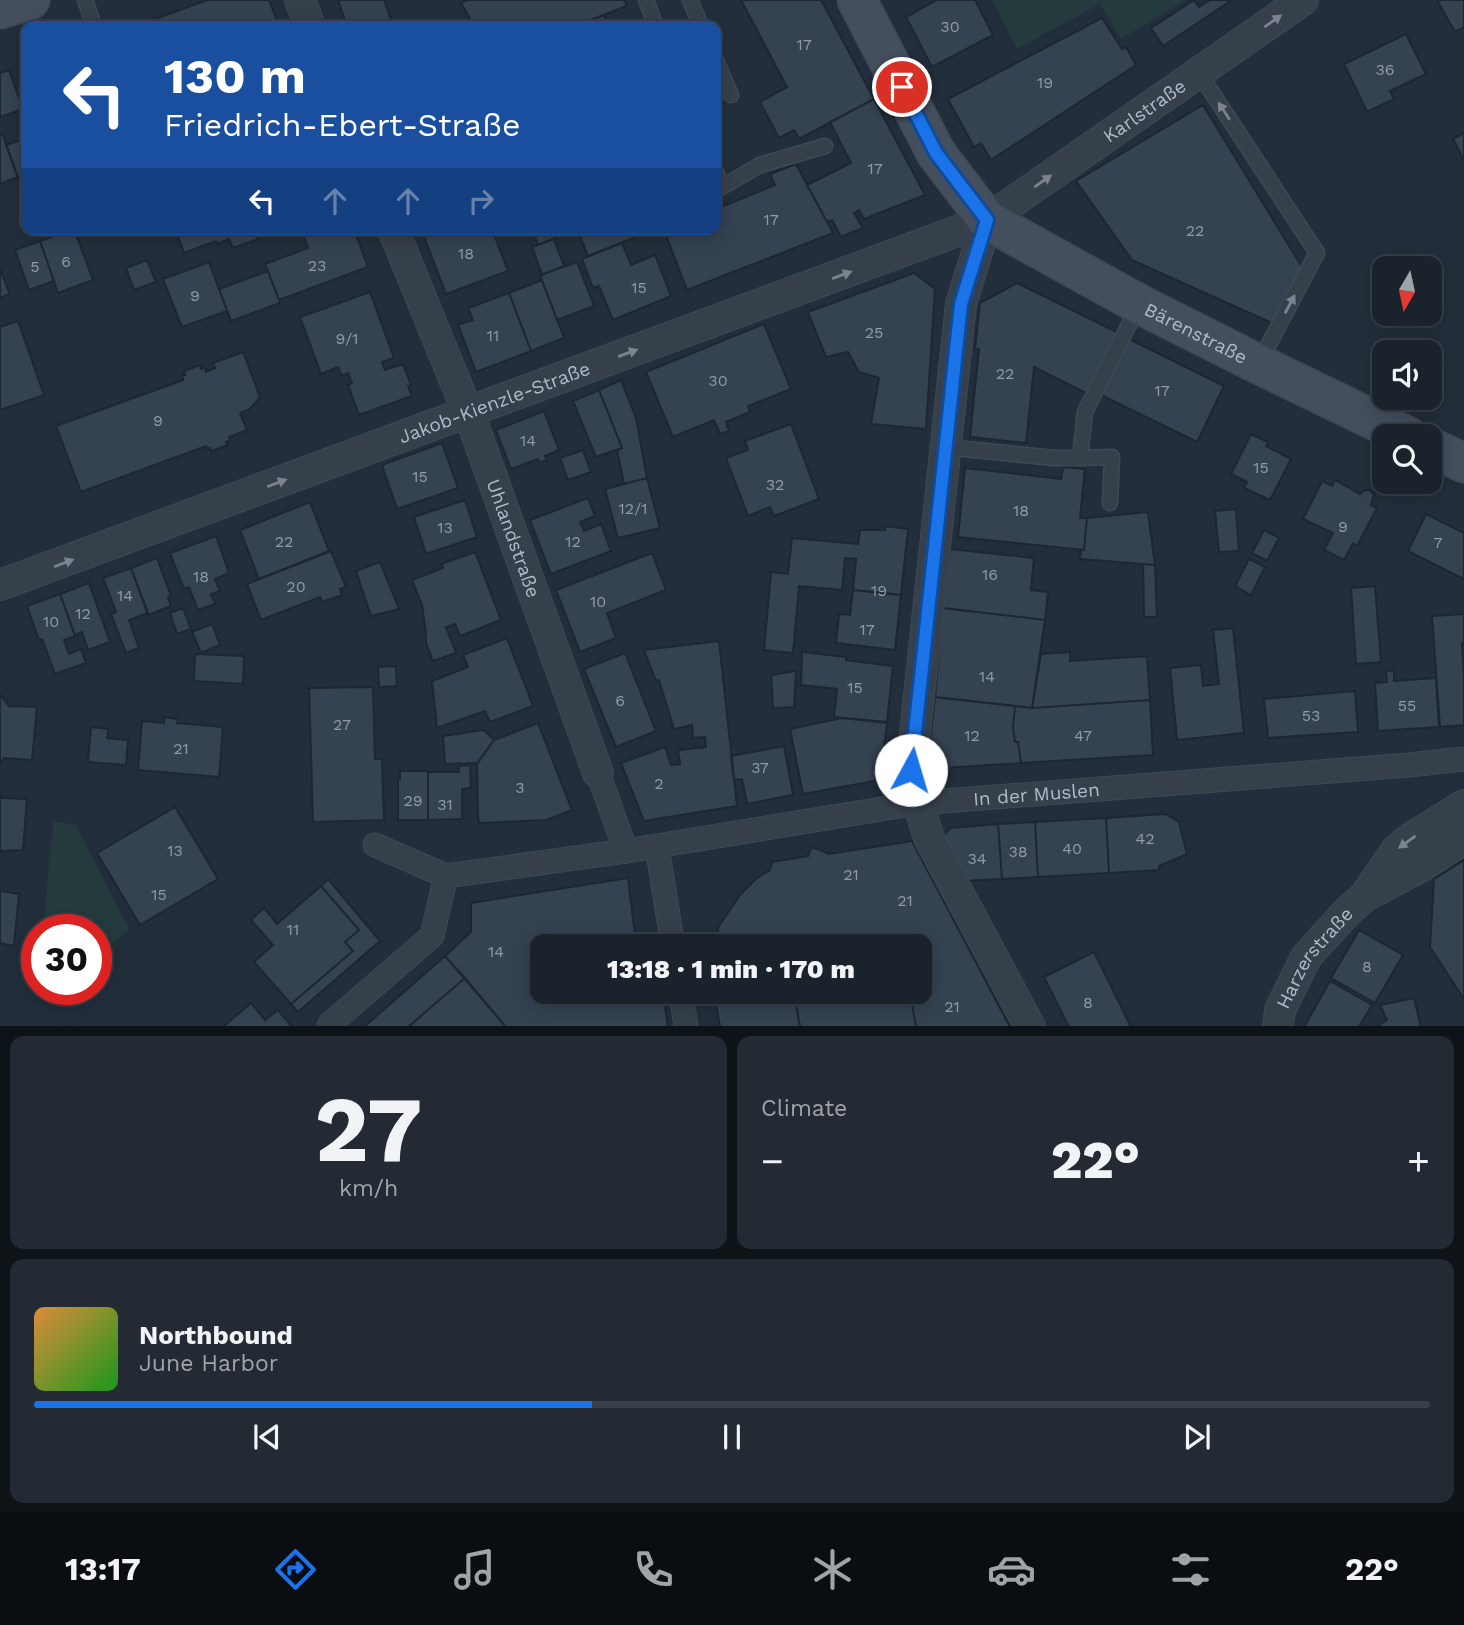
<!DOCTYPE html>
<html lang="en">
<head>
<meta charset="utf-8">
<style>
  body { margin:0; font-family:"Work Sans",sans-serif; background:#232a34; color:#f1f3f6; height:100vh; display:flex; flex-direction:column; font-size:26px; white-space:nowrap }
  * { box-sizing:border-box; margin:0 }
  p { font-size:23px; color:#9fa4a9 }
  .icon { flex:none; width:38px; height:38px; fill:none; stroke:currentColor; stroke-width:2; stroke-linecap:round; stroke-linejoin:round }
  .map { position:relative; height:1026px; overflow:hidden }
  .side { display:flex; flex-direction:column; gap:10px; padding:10px; background:#0e1318; flex:1 }
  .side>* { flex:none }
  .top-card { position:absolute; left:21px; top:21px; width:700px; height:214px; border-radius:14px; box-shadow:0 4px 18px #0003,0 0 0 2px #383f48; background:#1a4fa0; color:#fff; overflow:hidden }
  .needle { width:46px; rotate:189deg }
  .controls { position:absolute; left:1372px; top:256px; display:grid; gap:14px }
  .controls a { display:grid; place-items:center; width:70px; height:70px; border-radius:14px; background:#1a222c; box-shadow:0 4px 18px #0003,0 0 0 2px #383f48; font-size:35px }
  .speed { position:absolute; left:21px; top:914px; display:flex; gap:14px; font-size:35px; font-weight:700; text-align:center }
  .speed>* { display:grid; place-content:center; width:91px; height:91px; border-radius:50%; background:#1a222c; box-shadow:0 4px 18px #0003,0 0 0 2px #383f48; line-height:1 }
  .speed .limit { border:10px solid #d22; background:#fff; color:#111 }
  .pin { position:absolute; display:grid; place-items:center; width:60px; height:60px; color:#fff; margin:-30px; border:4px solid #fff; border-radius:50%; box-shadow:0 2px 7px #0007 }
  .me { position:absolute; width:77px; margin:-38px; rotate:6deg; stroke-linejoin:round; filter:drop-shadow(0 0 5px #0008) }
  .turn { display:flex; align-items:center; gap:24px; height:147px; padding:0 28px; font-size:32px }
  .turn .icon { width:91px; height:91px; stroke-width:2.5 }
  .turn b { display:block; font-size:49px; line-height:60px }
  .lanes { display:flex; align-items:center; height:66px; padding:0 28px; background:#0003; justify-content:center; gap:35px; direction:ltr }
  .lanes .off { opacity:.35 }
  .big { font-size:52px; font-weight:800; line-height:1.1 }
  .side .tile { flex:1; display:flex; flex-direction:column; justify-content:center; gap:10px; min-width:0; padding:0 24px; border-radius:14px; background:#232a34 }
  .side .dial { align-items:center; gap:0 }
  .dial b { font-size:91px; line-height:1 }
  .song { display:flex; align-items:center; gap:21px }
  .cover { width:84px; height:84px; border-radius:10px; background:linear-gradient(135deg,hsl(30 70% 55%),hsl(120 70% 35%)) }
  .played { height:7px; border-radius:4px; background:linear-gradient(90deg,#1a73e8 40%,#383f48 40%) }
  .keys { display:flex; justify-content:space-around; direction:ltr }
  .heat { display:flex; justify-content:space-between; align-items:center; font-size:38px; direction:ltr }
  .side .tiles { flex:1; display:grid; gap:10px; grid-template-columns:1fr 1fr }
  .tile:last-child { grid-column:span 2 }
  .trip { position:absolute; left:530px; top:934px; width:402px; height:70px; border-radius:14px; background:#1a222c; box-shadow:0 4px 18px #0003,0 0 0 2px #383f48; font-weight:800; line-height:70px; text-align:center }
  .dock { display:flex; height:112px; justify-content:space-around; align-items:center; background:#0a0e12; color:#9fa4a9 }
  .dock .icon { width:49px; height:49px }
  .dock .selected { color:#1a73e8 }
  .dock b { font-size:32px; color:#f1f3f6 }
  .map>svg:first-child { display:block }
</style>
</head>
<body>
<div class="map">
<svg width="1464" height="1027" viewBox="0 0 1464 1027">
  <rect width="100%" height="100%" fill="#222e3b"/>
  <path fill="#243a3c" d="M992,0H1186L1121,39L1100,4L1017,49Z
    M53,821L76,825L129,929L103,952L96,954V929H47L45,911Z"/>
  <path fill="#344252" stroke="#1d2732" stroke-width="2" d="M207,0H269L279,26H136Z
    M338,0H384L393,25L390,26H347Z
    M467,0H624L627,6L575,26H474L461,3Z
    M741,0H821L874,99L799,139L794,130L779,138L760,102L787,87Z
    M935,0H975L993,35L932,67L906,17L935,1Z
    M1194,0L1199,7L1210,0H1232L1163,46L1151,28Z
    M1437,0H1464V27L1455,32Z
    M604,15L608,26H575Z
    M1102,18L1122,49L1126,47L1136,65L991,160L981,143L974,147L948,99Z
    M1406,34L1426,74L1390,91L1394,99L1367,112L1344,64Z
    M9,70L23,109L0,117V73Z
    M874,99L925,195L864,219L859,210L854,213L863,228L841,237L832,220L827,222L807,185L851,163L830,122Z
    M1203,105L1302,267L1274,324L1132,260L1076,181Z
    M2,133L18,177L0,184V134Z
    M1464,133V161L1453,139Z
    M26,138V201L6,145Z
    M796,164L833,233L687,290L664,230L716,229V209L775,185L770,174Z
    M74,229L93,280L58,293L40,241Z
    M186,229H255L258,239L233,248L229,239L217,244L216,241L184,253L177,233Z
    M301,229H354L368,267L279,300L265,264L308,248Z
    M421,229H472L474,234L492,229L508,271L446,294Z
    M532,229H558L560,236L538,245Z
    M577,229H639L641,235L588,256Z
    M554,239L564,266L542,275L532,247Z
    M40,241L54,281L29,290L15,250Z
    M622,243L631,265L655,255L671,296L613,320L599,286L593,288L582,259Z
    M147,260L156,282L134,290L126,268Z
    M209,262L227,311L182,327L163,279Z
    M577,262L594,306L557,320L540,275Z
    M0,269L10,294L0,298Z
    M268,271L280,303L231,321L219,289Z
    M914,273L935,289L926,429L871,424L879,378L859,372L848,352L826,357L808,312Z
    M542,280L564,338L531,351L509,293Z
    M1017,283L1121,334L1090,395L1034,367L1026,443L970,437L979,349H975L980,303Z
    M370,292L394,358L382,362L385,370L403,364L411,385L408,386L412,396L359,415L348,385L352,383L348,373L342,376L338,367L321,374L300,317Z
    M509,293L531,351L476,372L458,325L473,320L468,308Z
    M18,321L44,395L0,410V327Z
    M764,324L791,389L748,406L750,412L726,422L729,431L720,434L714,420L673,437L646,372Z
    M1127,338L1224,386L1197,442L1099,394Z
    M243,352L260,397L250,409L240,413L247,430L229,437L230,440L226,442L228,445L211,451L210,448L207,449L206,446L81,492L56,426L183,380L182,375H185L184,371L200,365L201,369L205,367L206,372L215,368L213,363Z
    M621,380L636,418L647,478L624,484L617,450L622,448L599,390Z
    M599,390L622,448L596,457L573,401Z
    M544,411L559,450L545,456L547,460L539,463L538,459L511,469L496,430Z
    M791,424L819,499L774,516L770,507L748,516L726,458L748,450L745,441Z
    M1251,434L1268,442L1266,446L1291,459L1270,500L1244,488L1247,482L1231,474Z
    M442,443L458,488L397,509L382,465Z
    M583,450L591,472L568,480L560,458Z
    M1063,467L1085,469L1080,518H1087L1084,550L958,537L965,468L1061,479Z
    M647,478L660,528L618,538L605,489Z
    M1335,480L1360,494L1365,490H1370L1374,494L1371,505L1377,508L1357,546L1353,543L1344,560L1324,550L1333,533L1303,519L1322,481L1332,486Z
    M588,498L595,516L580,522L584,531L601,524L611,551L551,574L530,520Z
    M465,500L477,537L426,554L414,517Z
    M310,502L329,551L259,579L240,530Z
    M1236,509L1239,551L1219,552L1215,511Z
    M1148,512L1155,565L1080,559L1081,550H1084L1087,518Z
    M1426,514L1464,533V579L1408,551Z
    M885,526L908,529L901,595L853,590L856,559L845,558L842,590L799,586L793,653L764,650L771,572L788,574L792,538L858,544L860,530H885Z
    M1264,530L1279,538L1267,561L1252,553Z
    M216,536L229,573L215,579L220,591L211,594L215,604L198,610L189,587L184,589L170,553Z
    M950,549L1034,558L1031,590L1048,592L1045,620L943,608Z
    M331,551L346,587L340,589L342,595L322,602L320,597L261,620L247,584Z
    M475,552L501,620L460,636L455,624L446,627L456,653L433,661L426,643V634L422,605L412,580L443,568L441,564Z
    M652,553L666,590L607,613L616,638L580,652L556,590Z
    M157,558L171,596L168,597L171,606L148,615L131,568Z
    M1249,559L1265,567L1251,595L1235,586Z
    M380,562L399,609L371,616L356,571Z
    M1143,564L1155,565L1157,617H1144Z
    M131,568L148,613L129,620L139,648L126,653L111,614L116,612L103,578Z
    M89,583L110,642L88,650L82,632L75,635L60,594Z
    M1375,586L1381,662L1356,664L1351,588Z
    M853,590L901,595L895,650L836,643L839,614L850,615Z
    M60,594L75,636L64,640L69,654L81,649L86,663L55,674L42,639L39,640L27,606Z
    M183,608L191,629L177,634L170,613Z
    M943,608L1045,620L1032,708L935,697Z
    M1464,614V642L1462,643L1464,678V725L1440,727L1432,616Z
    M212,624L220,645L201,653L192,632Z
    M1233,628L1244,733L1177,740L1170,668L1201,665L1203,686L1219,684L1213,630Z
    M507,638L533,706L490,722L485,711L437,728L432,681L468,667L463,655Z
    M719,641L737,806L644,821L621,763L665,747L671,765L680,764L678,750L706,747L705,737L693,738L692,725L674,729L659,680L656,681L644,650Z
    M802,652L846,657V660L893,666L887,722L834,717L837,689L801,685Z
    M1070,652V661L1147,656L1150,700L1032,708L1041,654Z
    M625,653L656,731L616,747L584,669Z
    M195,654L244,656L243,684L194,681Z
    M396,666L397,686L379,687L378,667Z
    M1394,670V681L1436,678L1439,727L1378,731L1375,683L1387,682L1386,671Z
    M796,671L794,707L773,708L771,675Z
    M373,687L375,759H382L384,820L313,822L309,688Z
    M1355,691L1358,732L1268,738L1264,699Z
    M0,695L9,706L37,707L32,760L4,758L0,764Z
    M935,697L1015,706L1013,727L1015,742H1018L1021,763L927,769Z
    M1150,700L1153,755L1021,763L1018,742H1015L1013,727L1015,706L1032,708Z
    M164,717L178,719L177,723L223,727L219,777L138,770L142,721L164,723Z
    M842,718L887,723L880,780L803,794L790,729Z
    M538,723L572,810L547,820L479,823L478,816L477,764L494,740Z
    M91,727L108,729L107,738L128,740L126,765L88,762Z
    M484,730L494,740L477,763L445,764L443,736Z
    M784,746L793,795L747,804L742,779L734,780L731,756Z
    M470,765L471,788L462,789V819L428,820V772H459V766Z
    M400,771H428V820H398V779H400Z
    M0,794L2,798L27,799L23,850L0,851Z
    M175,807L218,879L140,925L97,853Z
    M1165,814L1179,822L1187,854L1159,866V870L1109,873L1106,818Z
    M1106,818L1109,873L1038,877L1035,822Z
    M1035,822L1038,877L1002,879L998,824Z
    M998,824L1002,879L963,881L943,837L950,828Z
    M912,841L1010,1027H720L714,992H920V947H713L719,926L740,895L757,878L770,870L772,862L808,856L812,847L829,854Z
    M1464,860V999L1430,947L1434,879Z
    M628,878L636,944L655,942L656,947H542V992H663L668,1027H506L445,956L471,932V903Z
    M328,879L380,941L298,1012L291,1004L353,951L345,942L359,930L321,886Z
    M321,886L359,930L345,942L353,951L291,1004L254,962L273,945L251,920L264,908L277,924Z
    M0,891L19,894L14,946L0,943Z
    M1359,930L1403,955L1375,1003L1331,978Z
    M1094,952L1131,1027H1069L1044,977Z
    M445,956L465,978L408,1027H364Z
    M465,978L506,1027H408Z
    M1330,981L1372,1005L1359,1027H1304Z
    M794,992H910L916,1027H800Z
    M1414,998L1421,1027H1376L1387,1020L1380,1005Z
    M251,1003L265,1020L278,1010L292,1027H223Z"/>
  <g fill="none" stroke-linecap="round" stroke-linejoin="round">
    <g stroke="#3f4954" stroke-width="17">
      <path id="service" d="M85,0L94,26
        M646,0L656,26
        M690,0L701,26
        M716,60L731,95
        M1199,73L1317,253L1259,363
        M716,172L722,187L760,165L825,146
        M946,447L1054,458H1080L1085,412L1139,305
        M1080,458L1112,457L1110,503"/>
    </g>
    <g stroke="#3f4954" stroke-width="25">
      <g id="pedestrian">
        <path d="M598,773L626,851"/>
        <path d="M375,845L446,876"/>
        <path d="M657,846L673,947"/>
        <path d="M681,992L686,1027"/>
        <path id="s1" d="M329,1027L330,1024L432,936L446,876L626,851L918,803L1409,765L1464,759"/>
      </g>
    </g>
    <g stroke="#3f4954" stroke-width="32">
      <g id="minor">
        <path d="M300,0L310,26"/>
        <path d="M987,220L961,304L911,770L918,803L929,838L1030,1027"/>
        <path id="s2" d="M393,229L475,430L598,773"/>
        <path id="s3" d="M0,585L987,220L1303,0"/>
        <path d="M1369,894L1422,866L1464,839"/>
        <path id="s4" d="M1278,1027L1280,1010L1306,957L1347,912L1365,896L1397,849L1411,838L1464,805"/>
      </g>
    </g>
    <g stroke="#3f4954" stroke-width="41">
      <g id="secondary">
        <path id="s5" d="M857,0L936,153L987,220L1139,304L1258,364L1407,436"/>
        <path d="M0,9L30,0"/>
        <path d="M1430,447L1464,463"/>
      </g>
    </g>
    <use href="#service" stroke="#36404b" stroke-width="14"/>
    <use href="#pedestrian" stroke="#36404b" stroke-width="23"/>
    <use href="#minor" stroke="#36404b" stroke-width="30"/>
    <use href="#secondary" stroke="#444f5e" stroke-width="38"/>
  </g>
  <defs><path id="oneway-solid" d="M-6-.8H1V-3.2L6.5 0L1 3.2V.8H-6Z" transform="scale(1.75)"/></defs>
  <g fill="#7a838f">
    <use href="#oneway-solid" transform="translate(1273 21) rotate(-35)"/>
    <use href="#oneway-solid" transform="translate(1224 111) rotate(-123)"/>
    <use href="#oneway-solid" transform="translate(1043 181) rotate(-35)"/>
    <use href="#oneway-solid" transform="translate(842 275) rotate(-20)"/>
    <use href="#oneway-solid" transform="translate(1290 304) rotate(-62)"/>
    <use href="#oneway-solid" transform="translate(628 353) rotate(-20)"/>
    <use href="#oneway-solid" transform="translate(277 483) rotate(-21)"/>
    <use href="#oneway-solid" transform="translate(64 563) rotate(-21)"/>
    <use href="#oneway-solid" transform="translate(1407 842) rotate(144)"/>
  </g>
  <g fill="none" stroke-linecap="round" stroke-linejoin="round">
    <g stroke="#114b97" stroke-width="18">
      <path id="route" d="M902,87L936,153L987,220L961,304L911,770"/>
    </g>
    <use href="#route" stroke="#1a73e8" stroke-width="12"/>
  </g>
  <g text-anchor="middle" dominant-baseline="central" stroke-width="7" stroke-linejoin="round" paint-order="stroke">
    <g font-size="16" fill="#909aa8">
      <text x="950" y="26">30</text>
      <text x="804" y="44">17</text>
      <text x="1385" y="69">36</text>
      <text x="1045" y="82">19</text>
      <text x="875" y="168">17</text>
      <text x="771" y="219">17</text>
      <text x="1195" y="230">22</text>
      <text x="466" y="253">18</text>
      <text x="66" y="261">6</text>
      <text x="317" y="265">23</text>
      <text x="35" y="266">5</text>
      <text x="639" y="287">15</text>
      <text x="195" y="295">9</text>
      <text x="874" y="332">25</text>
      <text x="493" y="335">11</text>
      <text x="347" y="338">9/1</text>
      <text x="1005" y="373">22</text>
      <text x="718" y="380">30</text>
      <text x="1162" y="390">17</text>
      <text x="158" y="420">9</text>
      <text x="528" y="440">14</text>
      <text x="1261" y="467">15</text>
      <text x="420" y="476">15</text>
      <text x="775" y="484">32</text>
      <text x="633" y="508">12/1</text>
      <text x="1021" y="510">18</text>
      <text x="1343" y="526">9</text>
      <text x="445" y="527">13</text>
      <text x="284" y="541">22</text>
      <text x="573" y="541">12</text>
      <text x="1438" y="542">7</text>
      <text x="990" y="574">16</text>
      <text x="201" y="576">18</text>
      <text x="296" y="586">20</text>
      <text x="879" y="590">19</text>
      <text x="125" y="595">14</text>
      <text x="598" y="601">10</text>
      <text x="83" y="613">12</text>
      <text x="51" y="621">10</text>
      <text x="867" y="629">17</text>
      <text x="987" y="676">14</text>
      <text x="855" y="687">15</text>
      <text x="620" y="700">6</text>
      <text x="1407" y="705">55</text>
      <text x="1311" y="715">53</text>
      <text x="342" y="724">27</text>
      <text x="972" y="735">12</text>
      <text x="1083" y="735">47</text>
      <text x="181" y="748">21</text>
      <text x="760" y="767">37</text>
      <text x="659" y="783">2</text>
      <text x="520" y="787">3</text>
      <text x="413" y="800">29</text>
      <text x="445" y="804">31</text>
      <text x="1145" y="838">42</text>
      <text x="1072" y="848">40</text>
      <text x="175" y="850">13</text>
      <text x="1018" y="851">38</text>
      <text x="977" y="858">34</text>
      <text x="851" y="874">21</text>
      <text x="159" y="894">15</text>
      <text x="905" y="900">21</text>
      <text x="293" y="929">11</text>
      <text x="496" y="951">14</text>
      <text x="1367" y="966">8</text>
      <text x="1088" y="1002">8</text>
      <text x="952" y="1006">21</text>
    </g>
    <g font-size="19" fill="#b1bac7" stroke="#1b2530">
      <text stroke="none"><textPath href="#s3" startOffset="1244">Karlstraße</textPath></text>
      <text stroke="none"><textPath href="#s5" startOffset="494">Bärenstraße</textPath></text>
      <text stroke="none"><textPath href="#s3" startOffset="527">Jakob-Kienzle-Straße</textPath></text>
      <text stroke="none"><textPath href="#s2" startOffset="332">Uhlandstraße</textPath></text>
      <text stroke="none"><textPath href="#s1" startOffset="796">In der Muslen</textPath></text>
      <text stroke="none"><textPath href="#s4" startOffset="80">Harzerstraße</textPath></text>
    </g>
  </g>
</svg>
<div class="controls">
<a><svg class="needle" viewBox="-14 -14 28 28"><path d="M0-13l5 13h-10z" fill="#e53935"/><path d="M0 13l5-13h-10z" fill="#9fa4a9"/></svg></a>
<a><svg class="icon" aria-label="sound" viewBox="0 0 24 24"><path d="M4 9h4l5-4v14l-5-4H4zM17 9q2 3 0 6"/></svg></a>
<a><svg class="icon" aria-label="search" viewBox="0 0 24 24"><circle cx="10" cy="10" r="6"/><path d="M15 15l6 6"/></svg></a>
</div>
<div class="speed"><div class="limit">30</div></div>
<div class="pin" style="left:902px;top:87px;background:#d93025"><svg class="icon" aria-label="arrive" viewBox="0 0 24 24"><path d="M6 21V4h12l-3 4 3 4H6"/></svg></div>
<svg class="me" style="left:911px;top:770px" viewBox="-20 -20 40 40"><circle r="19" fill="#fff"/><path d="M0-13L10 11 0 6-10 11z" fill="#1a73e8"/></svg>
<div class="trip">13:18 · 1 min · 170 m</div>
<div class="top-card">
<div class="turn"><svg class="icon" aria-label="left" viewBox="0 0 24 24"><path d="M17 20v-9H6M10 6l-5 5 5 5"/></svg><div><b>130 m</b>Friedrich-Ebert-Straße</div></div>
<div class="lanes"><svg class="icon" aria-label="left" viewBox="0 0 24 24"><path d="M17 20v-9H6M10 6l-5 5 5 5"/></svg><svg class="icon off" aria-label="ahead" viewBox="0 0 24 24"><path d="M12 20V5M6 11l6-6 6 6"/></svg><svg class="icon off" aria-label="ahead" viewBox="0 0 24 24"><path d="M12 20V5M6 11l6-6 6 6"/></svg><svg class="icon off" aria-label="right" viewBox="0 0 24 24"><path d="M7 20v-9h11M14 6l5 5-5 5"/></svg></div>
</div>
</div>
<section class="side">
<div class="tiles">
<div class="tile dial"><b>27</b><p>km/h</p></div>
<div class="tile"><p>Climate</p>
<div class="heat"><a>−</a><b class="big">22°</b><a>+</a></div>
</div>
<div class="tile">
<div class="song"><i class="cover"></i><div><b>Northbound</b><p>June Harbor</p></div></div>
<div class="played"></div>
<div class="keys"><svg class="icon" aria-label="previous" viewBox="0 0 24 24"><path d="M18 5L8 12l10 7zM5 5v14"/></svg><svg class="icon" aria-label="pause" viewBox="0 0 24 24"><path d="M8 5v14M16 5v14"/></svg><svg class="icon" aria-label="next" viewBox="0 0 24 24"><path d="M6 5l10 7-10 7zM19 5v14"/></svg></div>
</div>
</div>
</section>
<nav class="dock">
<b>13:17</b>
<svg class="icon selected" aria-label="directions" viewBox="0 0 24 24"><path d="M12 3l9 9-9 9-9-9zM9 14v-3h6M13 9l2 2-2 2"/></svg>
<svg class="icon" aria-label="music" viewBox="0 0 24 24"><path d="M9 18V5l10-2v13"/><circle cx="6" cy="18" r="3"/><circle cx="16" cy="16" r="3"/></svg>
<svg class="icon" aria-label="phone" viewBox="0 0 24 24"><path d="M5 4h4l2 5-3 2q2 4 5 5l2-3 5 2v4C11 20 4 13 5 4z"/></svg>
<svg class="icon" aria-label="climate" viewBox="0 0 24 24"><path d="M12 3v18M4 7l16 10M4 17L20 7"/></svg>
<svg class="icon" aria-label="car" viewBox="0 0 24 24"><path d="M5 17H2v-5l4-1 3-4h7l3 4 3 1v5h-3M9 17h6M6 11h13"/><circle cx="7" cy="17" r="2"/><circle cx="17" cy="17" r="2"/></svg>
<svg class="icon" aria-label="filters" viewBox="0 0 24 24"><path d="M4 7h16M4 17h16"/><circle cx="9" cy="7" r="2"/><circle cx="15" cy="17" r="2"/></svg>
<b>22°</b>
</nav>
</body>
</html>
